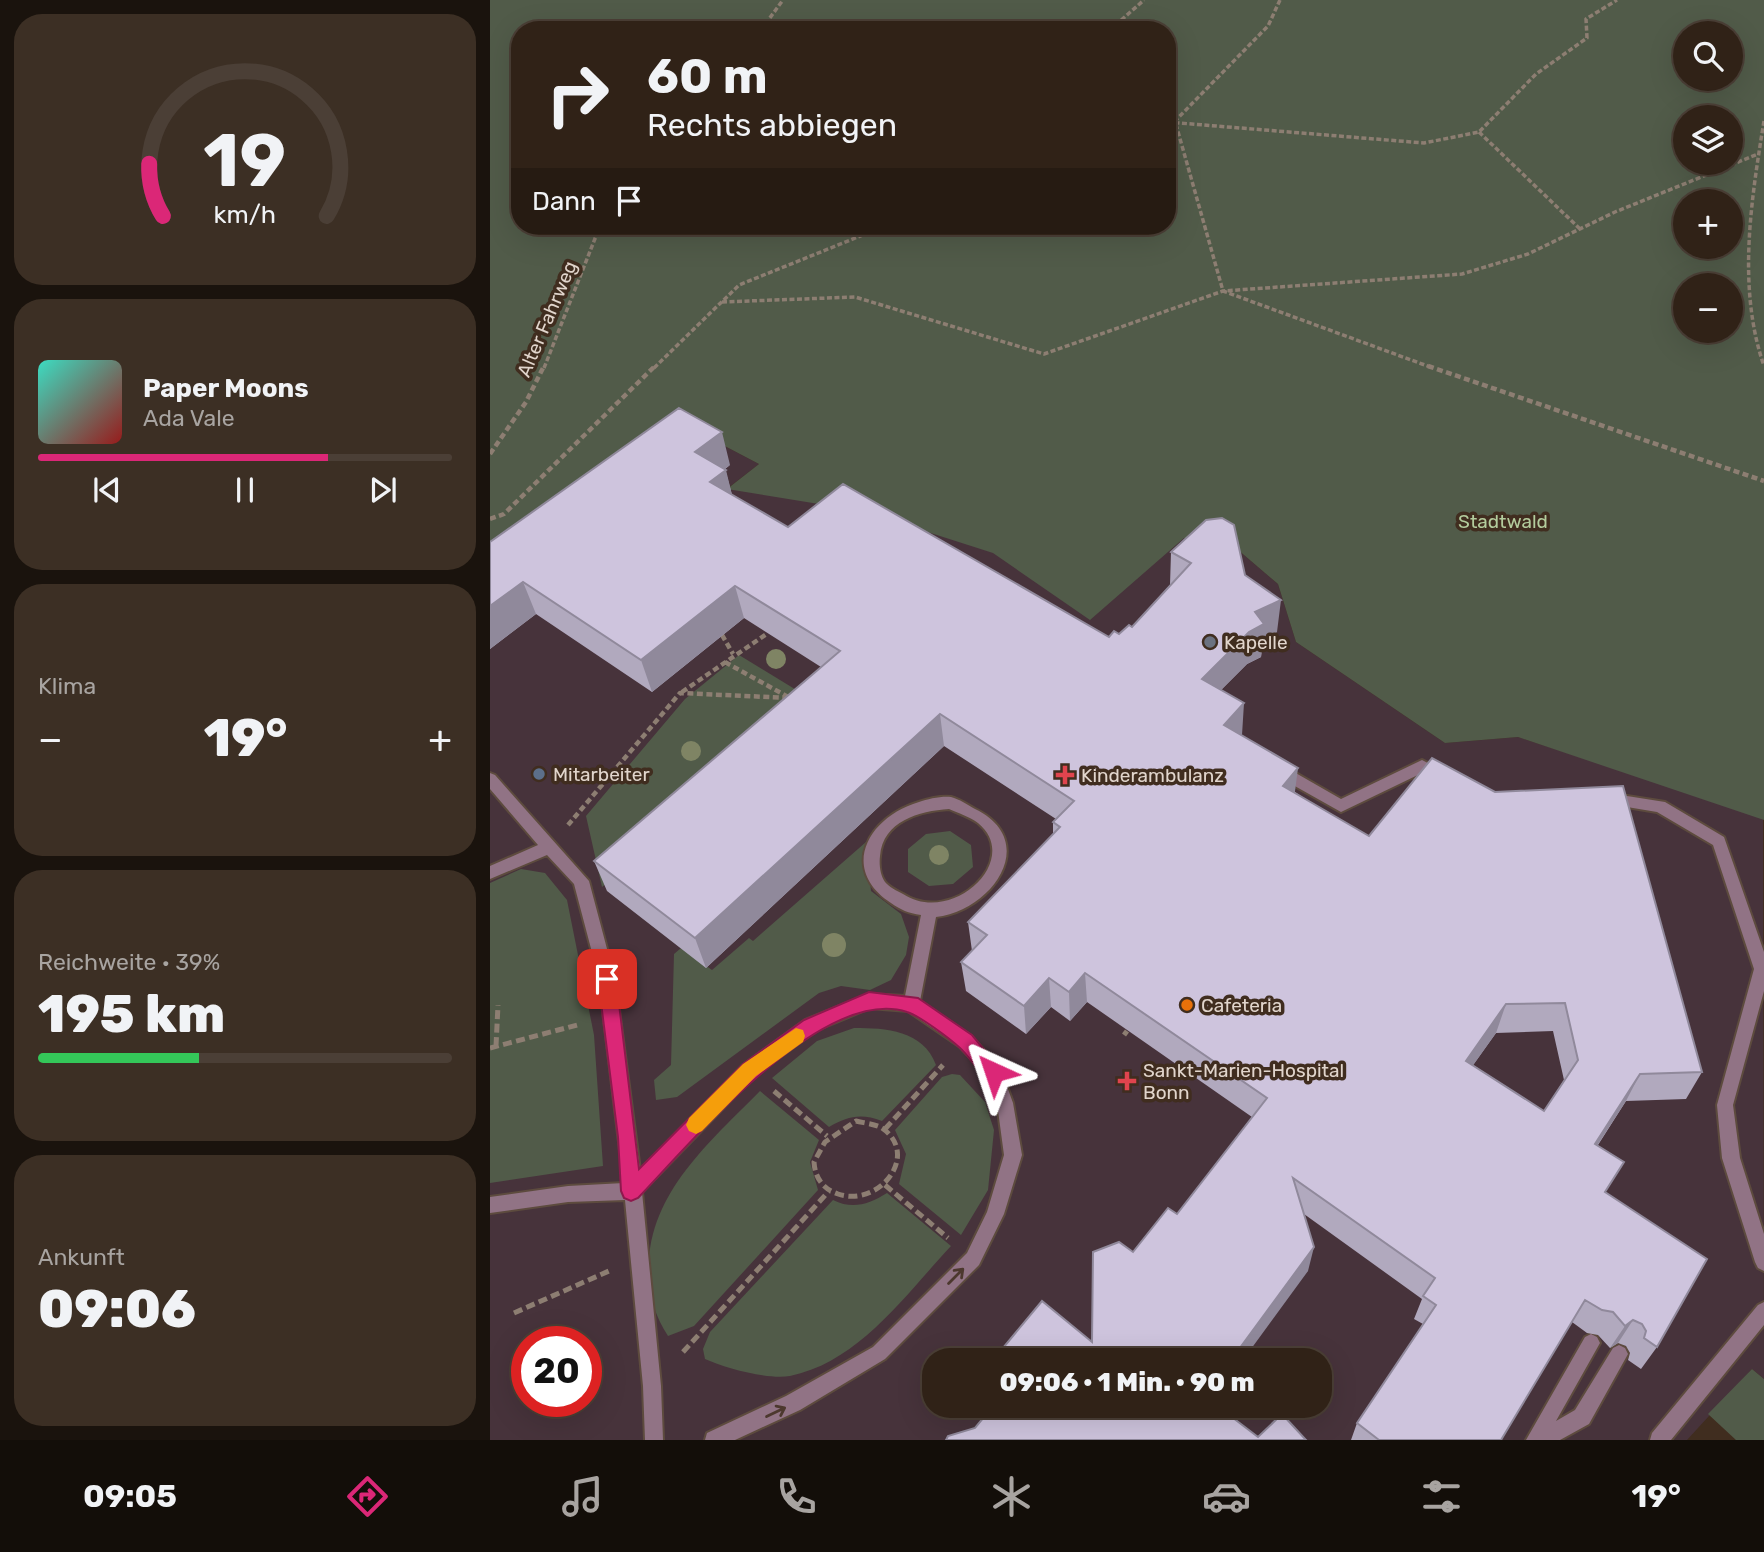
<!DOCTYPE html>
<html lang="de">
<head>
<meta charset="utf-8">
<style>
  body { margin:0; font-family:Rubik,sans-serif; background:#3c2f24; color:#f1f3f6; height:100vh; display:flex; flex-direction:column; font-size:26px; white-space:nowrap }
  * { box-sizing:border-box; margin:0 }
  p { font-size:23px; color:#a8a4a1 }
  .icon { flex:none; width:38px; height:38px; fill:none; stroke:currentColor; stroke-width:2; stroke-linecap:round; stroke-linejoin:round }
  .map { position:relative; flex:1; overflow:hidden }
  .side { display:flex; flex-direction:column; gap:14px; padding:14px; background:#1a130d; width:490px }
  .side>* { flex:none }
  .banner { position:absolute; left:21px; top:21px; width:665px; height:214px; border-radius:28px; box-shadow:0 7px 28px #0002,0 0 0 2px #4b3f36; background:#302217; color:#f1f3f6; overflow:hidden }
  .controls { position:absolute; left:1183px; top:21px; display:grid; gap:14px }
  .controls a { display:grid; place-items:center; width:70px; height:70px; border-radius:50%; background:#302217; box-shadow:0 7px 28px #0002,0 0 0 2px #4b3f36; font-size:35px }
  .speed { position:absolute; left:21px; top:1326px; display:flex; gap:14px; font-size:35px; font-weight:700; text-align:center }
  .speed>* { display:grid; place-content:center; width:91px; height:91px; border-radius:50%; background:#302217; box-shadow:0 7px 28px #0002,0 0 0 2px #4b3f36; line-height:1 }
  .speed .limit { border:10px solid #d22; background:#fff; color:#111 }
  .pin { position:absolute; display:grid; place-items:center; width:60px; height:60px; color:#fff; margin:-30px; border-radius:14px; box-shadow:0 4px 10px #0006 }
  .me { position:absolute; width:77px; margin:-38px; rotate:318deg; stroke-linejoin:round; filter:drop-shadow(0 0 5px #0008) }
  .turn { display:flex; align-items:center; gap:24px; height:147px; padding:0 21px; font-size:32px }
  .turn .icon { width:91px; height:91px; stroke-width:2.5 }
  .turn b { display:block; font-size:49px; line-height:60px }
  .then { display:flex; align-items:center; height:66px; padding:0 21px; background:#0003; gap:14px; font-size:26px }
  .big { font-size:52px; font-weight:800; line-height:1.1 }
  .side .card { flex:1; display:flex; flex-direction:column; justify-content:center; gap:10px; min-width:0; padding:0 24px; border-radius:28px; background:#3c2f24 }
  .side .dial { align-items:center; gap:0 }
  .dial svg { height:182px; overflow:visible; fill:none; stroke:#4b3f36; stroke-width:7; stroke-linecap:round; text-anchor:middle }
  .dial text { fill:#f1f3f6; stroke:none }
  .song { display:flex; align-items:center; gap:21px }
  .cover { width:84px; height:84px; border-radius:10px; background:linear-gradient(135deg,hsl(170 70% 55%),hsl(0 70% 35%)) }
  .played { height:7px; border-radius:4px; background:linear-gradient(90deg,#db2777 70%,#4b3f36 70%) }
  .keys { display:flex; justify-content:space-around; direction:ltr }
  .heat { display:flex; justify-content:space-between; align-items:center; font-size:38px; direction:ltr }
  .charge { height:10px; border-radius:5px; background:linear-gradient(90deg,#34c759 39%,#4b3f36 0) }
  .trip { position:absolute; left:432px; top:1348px; width:410px; height:70px; border-radius:28px; background:#302217; box-shadow:0 7px 28px #0002,0 0 0 2px #4b3f36; font-weight:800; line-height:70px; text-align:center }
  .tab-bar { display:flex; height:112px; justify-content:space-around; align-items:center; background:#130e09; color:#a8a4a1 }
  .tab-bar .icon { width:49px; height:49px }
  .tab-bar .selected { color:#db2777 }
  .tab-bar b { font-size:32px; color:#f1f3f6 }
  main { display:flex; flex:1; min-height:0 }
  .map>svg:first-child { display:block }
</style>
</head>
<body>
<main>
<section class="side">
<div class="card dial"><svg viewBox="0 0 100 80">
<path d="M14 69A42 42 0 1 1 86 69"/>
<path d="M14 69A42 42 0 0 1 8 46" stroke="#db2777"/>
<text x="50" y="56" font-size="32" font-weight="700">19</text>
<text x="50" y="72" font-size="11">km/h</text>
</svg></div>
<div class="card">
<div class="song"><i class="cover"></i><div><b>Paper Moons</b><p>Ada Vale</p></div></div>
<div class="played"></div>
<div class="keys"><svg class="icon" aria-label="previous" viewBox="0 0 24 24"><path d="M18 5L8 12l10 7zM5 5v14"/></svg><svg class="icon" aria-label="pause" viewBox="0 0 24 24"><path d="M8 5v14M16 5v14"/></svg><svg class="icon" aria-label="next" viewBox="0 0 24 24"><path d="M6 5l10 7-10 7zM19 5v14"/></svg></div>
</div>
<div class="card"><p>Klima</p>
<div class="heat"><a>−</a><b class="big">19°</b><a>+</a></div>
</div>
<div class="card"><p>Reichweite · 39%</p><b class="big">195 km</b><div class="charge"></div></div>
<div class="card"><p>Ankunft</p><b class="big">09:06</b></div>
</section>
<div class="map">
<svg width="1274" height="1440" viewBox="0 0 1274 1440">
  <rect width="100%" height="100%" fill="#402d1f"/>
  <path fill="#47333b" fill-rule="evenodd" d="M187,421L269,464L238,488L740,543L788,584L806,642L955,743L1028,737L1273,817L1274,1379L1262,1369L1197,1440H0V560ZM37,1342H96V1402H37ZM444,1360H830V1405H444Z"/>
  <path fill="#515b49" fill-rule="evenodd" d="M0,0H1274V820L1028,737L955,743L806,642L788,584L740,543L694,538L600,620L503,553L372,511L237,489L269,464L187,421L0,560ZM30,30H677V226H30ZM1195,33H1241V79H1195ZM1195,117H1241V163H1195ZM1195,201H1241V247H1195ZM1195,285H1241V331H1195Z
    M249,655L326,702L112,887L96,816L195,699Z
    M460,831L481,845L483,867L463,884L439,886L418,872V849L436,834Z
    M376,842L381,891L411,914L419,937L416,955L401,980L380,990L351,986L329,993L187,1097L166,1100L164,1080L181,1065L184,954L191,948L222,970L259,938L263,941Z
    M31,869L55,873L77,900L104,1035L113,1166L0,1183V883Z
    M364,1028C396,1028 433,1030 446,1065L392,1121C371,1113 358,1116 339,1127L282,1078L327,1041Z
    M462,1074L470,1075L495,1102L504,1130L498,1190L471,1235L409,1184L416,1154L405,1130L452,1077Z
    M270,1091L329,1140L320,1162L328,1190L204,1326L178,1336C165,1316 160,1298 159,1275C155,1196 219,1143 270,1091Z
    M397,1193L461,1246C416,1294 369,1362 300,1376C278,1380 235,1368 215,1359L213,1349L220,1332L343,1200C363,1210 379,1204 397,1193Z
    M1262,1369L1274,1379V1440H1246L1218,1414Z"/>
  <g fill="none" stroke-linecap="round" stroke-linejoin="round">
    <g stroke="#5d4b3e" stroke-width="4">
      <path id="service" d="M932,760L955,772L957,776L955,780L950,782L932,773L851,812L787,776L785,772L787,768H797L851,799Z
        M0,773L5,775L99,881L125,979L150,1170L253,1065L315,1020L379,994L415,996L431,915C418,913 411,910 401,903C349,869 378,817 429,802C438,799 451,796 461,797C469,799 478,805 485,809C551,841 502,911 446,917L430,1001L481,1036L510,1067L523,1103L532,1155L514,1214L489,1265L395,1359L310,1410L245,1440H215L217,1433L296,1396L383,1347L477,1253L497,1212L514,1155L507,1103L497,1076L469,1046L418,1011L380,1008L327,1030L265,1075L152,1192L171,1386L173,1440H155L153,1386L135,1200L78,1202L0,1213V1197L78,1186L134,1183L109,979L84,884L57,855L0,879V866L48,845L0,789ZM459,809C468,813 480,817 488,823C533,860 462,926 413,894C407,891 399,887 395,882C390,875 389,864 390,856C393,821 429,811 459,809Z
        M1118,793L1175,802L1234,837L1274,952V991L1243,1105L1250,1158L1274,1234V1271L1268,1268L1265,1262L1232,1158L1227,1105L1264,969L1223,845L1167,812L1113,803L1111,799L1113,795Z
        M1274,1302V1325L1181,1440H1160L1162,1433L1268,1305Z
        M1101,1334L1107,1337L1110,1343L1066,1421L1085,1410L1123,1348L1129,1345L1135,1348L1138,1354L1099,1424L1070,1440H1036L1095,1337Z"/>
    </g>
    <path stroke="#8d7e72" stroke-width="3.5" stroke-dasharray="5 2.5" stroke-linecap="butt" d="M790,0L778,26L685,121L733,291L943,368
      M271,30L293,0
      M620,30L654,0
      M1274,121C1261,201 1247,288 1274,366
      M677,122L934,143L989,132L1046,74L1097,38L1096,19L1127,0
      M989,132L1090,229
      M232,302L365,297L554,354L733,291L972,274L1038,254L1125,212L1268,154
      M54,368L110,226
      M164,368L249,285L395,226"/>
    <path stroke="#8d7e72" stroke-width="4.5" stroke-dasharray="6 3.5" stroke-linecap="butt" d="M938,366L1274,481
      M0,454L36,402L54,366
      M0,519L14,514L165,366
      M232,635L243,654
      M192,692L278,633
      M78,825L190,693L300,698L233,661"/>
    <path stroke="#8d7e72" stroke-width="5" stroke-dasharray="9 4.5" stroke-linecap="butt" d="M634,1035L637,1031
      M6,1046L8,1005
      M0,1048L91,1024
      M284,1091L337,1136
      M366,1121C374,1123 385,1124 392,1128C431,1155 389,1208 348,1194C333,1189 325,1178 324,1162L335,1142Z
      M395,1129L453,1065
      M395,1185L458,1238
      M24,1313L119,1271
      M193,1352L339,1191"/>
    <use href="#service" fill="#917385" fill-rule="evenodd"/>
  </g>
  <g fill="#7f8464">
    <circle cx="286" cy="659" r="10"/>
    <circle cx="201" cy="751" r="10"/>
    <circle cx="449" cy="855" r="10"/>
    <circle cx="344" cy="945" r="12"/>
  </g>
  <path fill="#b1a9be" fill-rule="evenodd" d="M240,465L235,469L242,495L298,527L619,637L629,634L642,627L680,585L681,552L755,575L787,632L773,639L771,657L757,664L731,690L751,735L805,792L1212,1072L1196,1099L1136,1101L1108,1145L1116,1193L1167,1347L1151,1369L1138,1360L1140,1353L1136,1346L1128,1343L1120,1348L1108,1335L1097,1333L1082,1322L1011,1440H861L867,1423L933,1324L924,1319L932,1299L814,1214L818,1271L602,1342L643,1252L687,1214L762,1117L597,1002L580,1021L561,1007L536,1034L476,991L471,962L482,951L478,922L563,834V822L566,819L454,746L216,968L117,891L104,861L331,667L254,618L162,692L46,614L0,649V542ZM1063,1031L1074,1080L1054,1111L983,1065L1006,1033Z"/>
  <path fill="#90899b" d="M232,432L240,465L214,485L205,452Z
    M236,470L244,503L220,482Z
    M33,582L46,614L0,649V606Z
    M245,586L254,618L162,692L151,660Z
    M791,600L787,632L773,639L771,657L757,664L710,711L712,679L765,612Z
    M754,703L752,735L734,725Z
    M450,714L454,746L216,968L205,938Z
    M808,768L804,799L793,786Z
    M595,973L597,1002L580,1021L579,992Z
    M559,978L561,1007L536,1034L534,1006Z
    M1016,1004L1006,1033L967,1088L976,1061Z
    M1150,1074L1136,1101L1092,1169L1105,1144Z
    M824,1247L818,1271L753,1360H741Z
    M1143,1320L1128,1343L1120,1348L1135,1326Z"/>
  <path fill="#cec4dd" stroke="#90899b" stroke-width="2" fill-rule="evenodd" d="M189,408L232,432L205,452L236,470L220,482L298,527L353,484L619,637L624,631L629,634L639,625L642,627L701,563L681,552L716,520L732,518L744,525L755,575L791,600L765,612L774,624L759,632L712,679L754,703L734,725L808,768L793,786L879,836L942,758L1005,792L1133,786L1212,1072L1150,1074L1105,1144L1134,1162L1115,1192L1217,1259L1167,1347L1154,1338L1156,1331L1152,1324L1143,1320L1135,1326L1123,1312L1112,1310L1095,1300L1011,1440H889L867,1423L946,1305L933,1296L945,1278L803,1178L824,1247L741,1360H503L552,1301L602,1342L603,1252L629,1242L643,1252L678,1208L687,1214L777,1098L595,973L579,992L559,978L534,1006L471,962L497,935L478,922L570,827L563,822L584,801L450,714L205,938L104,861L350,651L245,586L151,660L33,582L0,606V542ZM1075,1003L1088,1060L1054,1111L976,1061L1016,1004Z
    M504,1405H726L768,1437L792,1414L816,1440H456L458,1436L485,1428Z"/>
  <defs><path id="oneway-shaft" d="M-6 0H5M1.5-3L5.5 0L1.5 3" fill="none" stroke-width="1.6" stroke-linecap="round" stroke-linejoin="round" transform="scale(1.75)"/></defs>
  <g stroke="#4c382e">
    <use href="#oneway-shaft" transform="translate(466 1276) rotate(-45)"/>
    <use href="#oneway-shaft" transform="translate(286 1412) rotate(-26)"/>
  </g>
  <path fill="#db2777" stroke="#8e194d" stroke-width="2" d="M117,971L123,973L126,979L149,1169L253,1064L314,1020L379,992L428,998L482,1035L513,1072L510,1078L504,1081C489,1075 481,1058 470,1048C460,1039 430,1016 417,1012C333,984 201,1143 148,1198L141,1201L134,1198L131,1191L128,1137L108,979L110,973Z"/>
  <path fill="#f59e0b" d="M306,1028L313,1030L315,1036L313,1042L266,1076L212,1131L206,1134L199,1131L196,1125L199,1118L253,1064Z"/>
  <circle fill="#6b7280" stroke="#402d1f" stroke-width="2.5" cx="720" cy="642" r="7"/>
  <circle fill="#5c6f8a" stroke="#402d1f" stroke-width="2.5" cx="49" cy="774" r="7"/>
  <g fill="#e0444e" stroke="#402d1f" stroke-width="2.5">
    <path d="M571.5 764.5h7v7h7v7h-7v7h-7v-7h-7v-7h7z"/>
    <path d="M633.5 1070.5h7v7h7v7h-7v7h-7v-7h-7v-7h7z"/>
  </g>
  <circle fill="#e8710a" stroke="#402d1f" stroke-width="2.5" cx="697" cy="1005" r="7"/>
  <g text-anchor="middle" dominant-baseline="central" stroke-width="7" stroke-linejoin="round" paint-order="stroke">
    <g font-size="19" fill="#e1d5cc" stroke="#402d1f">
      <text transform="translate(57 319) rotate(-67)">Alter Fahrweg</text>
    </g>
    <g font-size="19" fill="#b3cc9d" stroke="#402d1f">
      <text x="1013" y="521">Stadtwald</text>
    </g>
    <g font-size="19" fill="#e1d5cc" stroke="#402d1f" text-anchor="start">
      <text x="734" y="642">Kapelle</text>
      <text x="63" y="774">Mitarbeiter</text>
      <text x="591" y="775">Kinderambulanz</text>
      <text x="711" y="1005">Cafeteria</text>
      <text x="653" y="1070">Sankt-Marien-Hospital<tspan x="653" dy="22">Bonn</tspan></text>
    </g>
  </g>
</svg>
<div class="controls">
<a><svg class="icon" aria-label="search" viewBox="0 0 24 24"><circle cx="10" cy="10" r="6"/><path d="M15 15l6 6"/></svg></a>
<a><svg class="icon" aria-label="layers" viewBox="0 0 24 24"><path d="M12 4l9 5-9 5-9-5zM3 14l9 5 9-5"/></svg></a>
<a>+</a>
<a>−</a>
</div>
<div class="speed"><div class="limit">20</div></div>
<div class="pin" style="left:117px;top:979px;background:#d93025"><svg class="icon" aria-label="arrive" viewBox="0 0 24 24"><path d="M6 21V4h12l-3 4 3 4H6"/></svg></div>
<svg class="me" style="left:504px;top:1072px" viewBox="-20 -20 40 40"><path d="M0-17L14 15 0 8-14 15z" fill="#db2777" stroke="#fff" stroke-width="4"/></svg>
<div class="trip">09:06 · 1 Min. · 90 m</div>
<div class="banner">
<div class="turn"><svg class="icon" aria-label="right" viewBox="0 0 24 24"><path d="M7 20v-9h11M14 6l5 5-5 5"/></svg><div><b>60 m</b>Rechts abbiegen</div></div>
<div class="then">Dann<svg class="icon" aria-label="arrive" viewBox="0 0 24 24"><path d="M6 21V4h12l-3 4 3 4H6"/></svg></div>
</div>
</div>
</main>
<nav class="tab-bar">
<b>09:05</b>
<svg class="icon selected" aria-label="directions" viewBox="0 0 24 24"><path d="M12 3l9 9-9 9-9-9zM9 14v-3h6M13 9l2 2-2 2"/></svg>
<svg class="icon" aria-label="music" viewBox="0 0 24 24"><path d="M9 18V5l10-2v13"/><circle cx="6" cy="18" r="3"/><circle cx="16" cy="16" r="3"/></svg>
<svg class="icon" aria-label="phone" viewBox="0 0 24 24"><path d="M5 4h4l2 5-3 2q2 4 5 5l2-3 5 2v4C11 20 4 13 5 4z"/></svg>
<svg class="icon" aria-label="climate" viewBox="0 0 24 24"><path d="M12 3v18M4 7l16 10M4 17L20 7"/></svg>
<svg class="icon" aria-label="car" viewBox="0 0 24 24"><path d="M5 17H2v-5l4-1 3-4h7l3 4 3 1v5h-3M9 17h6M6 11h13"/><circle cx="7" cy="17" r="2"/><circle cx="17" cy="17" r="2"/></svg>
<svg class="icon" aria-label="filters" viewBox="0 0 24 24"><path d="M4 7h16M4 17h16"/><circle cx="9" cy="7" r="2"/><circle cx="15" cy="17" r="2"/></svg>
<b>19°</b>
</nav>
</body>
</html>
